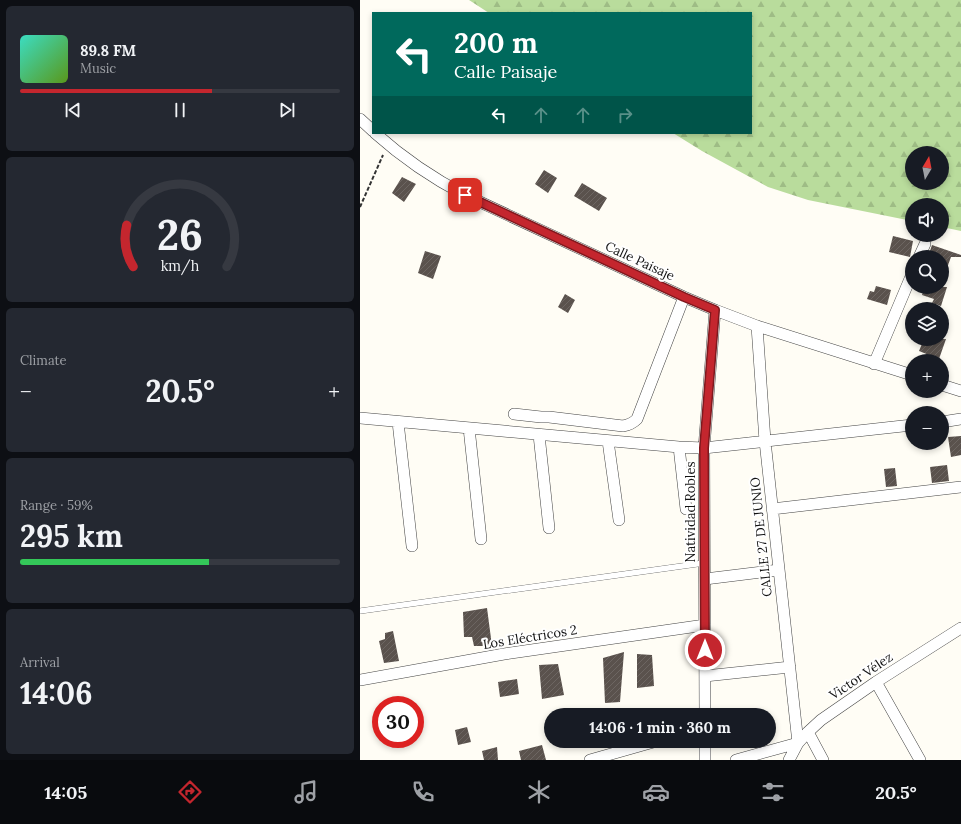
<!DOCTYPE html>
<html lang="en">
<head>
<meta charset="utf-8">
<style>
  body { margin:0; font-family:Lora,serif; background:#242831; color:#f1f3f6; height:100vh; display:flex; flex-direction:column; font-size:15px; white-space:nowrap }
  * { box-sizing:border-box; margin:0 }
  p { font-size:13px; color:#9ea1a6 }
  .icon { flex:none; width:22px; height:22px; fill:none; stroke:currentColor; stroke-width:2; stroke-linecap:round; stroke-linejoin:round }
  .map { position:relative; flex:1; overflow:hidden }
  .side { display:flex; flex-direction:column; gap:6px; padding:6px; background:#0d0f14; width:360px }
  .side>* { flex:none }
  .hud { position:absolute; left:12px; top:12px; width:380px; height:122px; border-radius:0px; box-shadow:0 2px 6px #0003; background:#00695c; color:#fff; overflow:hidden }
  .needle { width:26px; rotate:10deg }
  .fabs { position:absolute; left:545px; top:146px; display:grid; gap:8px }
  .fabs a { display:grid; place-items:center; width:44px; height:44px; border-radius:50%; background:#171b24; box-shadow:0 2px 6px #0003; font-size:20px }
  .speed { position:absolute; left:12px; top:696px; display:flex; gap:8px; font-size:20px; font-weight:700; text-align:center }
  .speed>* { display:grid; place-content:center; width:52px; height:52px; border-radius:50%; background:#171b24; box-shadow:0 2px 6px #0003; line-height:1 }
  .speed .limit { border:6px solid #d22; background:#fff; color:#111 }
  .pin { position:absolute; display:grid; place-items:center; width:34px; height:34px; color:#fff; margin:-17px; border-radius:8px; box-shadow:0 2px 6px #0006 }
  .me { position:absolute; width:44px; margin:-22px; rotate:0deg; stroke-linejoin:round; filter:drop-shadow(0 0 3px #0008) }
  .turn { display:flex; align-items:center; gap:14px; height:84px; padding:0 16px; font-size:18px }
  .turn .icon { width:52px; height:52px; stroke-width:2.5 }
  .turn b { display:block; font-size:28px; line-height:34px }
  .lanes { display:flex; align-items:center; height:38px; padding:0 16px; background:#0003; justify-content:center; gap:20px; direction:ltr }
  .lanes .off { opacity:.35 }
  .big { font-size:30px; font-weight:700; line-height:1.1 }
  .side .widget { flex:1; display:flex; flex-direction:column; justify-content:center; gap:6px; min-width:0; padding:0 14px; border-radius:6px; background:#242831 }
  .side .dial { align-items:center; gap:0 }
  .dial svg { height:104px; overflow:visible; fill:none; stroke:#363941; stroke-width:7; stroke-linecap:round; text-anchor:middle }
  .dial text { fill:#f1f3f6; stroke:none }
  .song { display:flex; align-items:center; gap:12px }
  .cover { width:48px; height:48px; border-radius:6px; background:linear-gradient(135deg,hsl(170 70% 55%),hsl(90 70% 35%)) }
  .played { height:4px; border-radius:2px; background:linear-gradient(90deg,#c4262e 60%,#363941 60%) }
  .keys { display:flex; justify-content:space-around; direction:ltr }
  .heat { display:flex; justify-content:space-between; align-items:center; font-size:22px; direction:ltr }
  .charge { height:6px; border-radius:3px; background:linear-gradient(90deg,#34c759 59%,#363941 0) }
  .trip { position:absolute; left:184px; top:708px; width:232px; height:40px; border-radius:20px; background:#171b24; box-shadow:0 2px 6px #0003; font-weight:700; line-height:40px; text-align:center }
  .menu { display:flex; height:64px; justify-content:space-around; align-items:center; background:#090b0e; color:#9ea1a6 }
  .menu .icon { width:28px; height:28px }
  .menu .on { color:#c4262e }
  .menu b { font-size:18px; color:#f1f3f6 }
  main { display:flex; flex:1; min-height:0 }
  .map>svg:first-child { display:block }
</style>
</head>
<body>
<main>
<section class="side">
<div class="widget">
<div class="song"><i class="cover"></i><div><b>89.8 FM</b><p>Music</p></div></div>
<div class="played"></div>
<div class="keys"><svg class="icon" aria-label="previous" viewBox="0 0 24 24"><path d="M18 5L8 12l10 7zM5 5v14"/></svg><svg class="icon" aria-label="pause" viewBox="0 0 24 24"><path d="M8 5v14M16 5v14"/></svg><svg class="icon" aria-label="next" viewBox="0 0 24 24"><path d="M6 5l10 7-10 7zM19 5v14"/></svg></div>
</div>
<div class="widget dial"><svg viewBox="0 0 100 80">
<path d="M14 69A42 42 0 1 1 86 69"/>
<path d="M14 69A42 42 0 0 1 9 37" stroke="#c4262e"/>
<text x="50" y="56" font-size="32" font-weight="700">26</text>
<text x="50" y="72" font-size="11">km/h</text>
</svg></div>
<div class="widget"><p>Climate</p>
<div class="heat"><a>−</a><b class="big">20.5°</b><a>+</a></div>
</div>
<div class="widget"><p>Range · 59%</p><b class="big">295 km</b><div class="charge"></div></div>
<div class="widget"><p>Arrival</p><b class="big">14:06</b></div>
</section>
<div class="map">
<svg width="601" height="760" viewBox="0 0 601 760">
  <defs>
    <pattern id="forest-firs" width="22" height="20" patternUnits="userSpaceOnUse"><rect width="22" height="20" fill="#b9dc9c"/><path d="M5 1l3.5 6h-7zM16 11l3.5 6h-7z" fill="#9ebc85"/></pattern>
    <pattern id="building-hatch" width="6" height="6" patternUnits="userSpaceOnUse"><rect width="6" height="6" fill="#5a524d"/><path d="M-1 1l2-2M0 6l6-6M5 7l2-2" fill="none" stroke="#6d6662"/></pattern>
  </defs>
  <rect width="100%" height="100%" fill="#fffdf5"/>
  <path fill="url(#forest-firs)" fill-rule="evenodd" d="M109,0H601V231L582,227V205H552V221L448,200L408,187L342,151L313,133H391V13H129ZM552,153H582V183H552Z"/>
  <path fill="url(#building-hatch)" d="M184,170L197,178L188,193L175,184Z
    M42,177L56,184L44,202L32,193Z
    M222,183L247,198L239,211L214,196Z
    M533,236L553,241L550,257L529,252Z
    M572,245L601,255V257H591L583,279L582,278V257H568Z
    M65,251L81,256L73,279L58,273Z
    M516,286L531,290L527,305L507,299L510,291L514,292Z
    M565,287H587L581,306L572,303L574,299L562,295Z
    M205,294L215,300L208,313L198,307Z
    M564,339H586L579,359L559,351Z
    M601,436V455L591,457L588,437Z
    M587,465L589,481L572,483L570,467Z
    M535,468L537,486L526,487L524,469Z
    M127,608L132,646H114L112,637H104L103,612Z
    M33,631L39,661L24,663L19,641L25,639V633Z
    M264,652L260,702L245,703L243,658Z
    M277,654L292,655L294,686L277,688Z
    M198,664L204,695L182,699L179,665Z
    M157,679L159,694L140,697L138,682Z
    M107,727L111,742L98,745L95,730Z
    M182,745L186,760H161L159,751Z
    M137,747L138,760H124L122,751Z"/>
  <g fill="none" stroke-linecap="round" stroke-linejoin="round">
    <g stroke="#444" stroke-width="6">
      <path id="lane" d="M0,611L344,563"/>
    </g>
    <g stroke="#444" stroke-width="12">
      <path id="street" d="M0,119L13,131
        M15,133C43,158 72,178 105,195L324,297L355,310L397,326L552,375
        M559,257L565,244
        M514,364L552,274
        M582,385L601,391
        M154,414L181,417H189L263,426C269,425 273,423 277,419L324,297
        M0,418L319,447L344,448L552,425
        M38,422L52,546
        M582,422L601,419
        M109,428L121,539
        M179,435L189,528
        M248,441L259,520
        M319,447L326,509
        M412,509L601,487
        M345,579L419,570
        M345,676L430,667
        M0,680L144,654L345,625
        M516,682L560,760
        M345,715L344,448L355,310
        M448,732L463,760
        M345,741V760
        M230,760L297,741
        M376,760L438,743L405,441L397,326
        M429,760L438,743L448,732L461,720L516,682L601,628"/>
    </g>
    <path stroke="#333" stroke-width="2" stroke-dasharray="4 2" stroke-linecap="butt" d="M0,207L23,155"/>
    <use href="#lane" stroke="#fff" stroke-width="5.5"/>
    <use href="#street" stroke="#fff" stroke-width="11"/>
  </g>
  <g fill="none" stroke-linecap="round" stroke-linejoin="round">
    <g stroke="#7f191e" stroke-width="10">
      <path id="route" d="M105,195L324,297L355,310L344,448L345,650"/>
    </g>
    <use href="#route" stroke="#c4262e" stroke-width="7"/>
  </g>
  <g text-anchor="middle" dominant-baseline="central" stroke-width="4" stroke-linejoin="round" paint-order="stroke">
    <g font-size="13" fill="#111" stroke="#fff">
      <text transform="translate(280 261) rotate(25)">Calle Paisaje</text>
      <text transform="translate(330 512) rotate(-90)">Natividad Robles</text>
      <text transform="translate(401 537) rotate(-96)">CALLE 27 DE JUNIO</text>
      <text transform="translate(170 637) rotate(-9)">Los Eléctricos 2</text>
      <text transform="translate(501 676) rotate(-34)">Victor Vélez</text>
    </g>
  </g>
</svg>
<div class="fabs">
<a><svg class="needle" viewBox="-14 -14 28 28"><path d="M0-13l5 13h-10z" fill="#e53935"/><path d="M0 13l5-13h-10z" fill="#9ea1a6"/></svg></a>
<a><svg class="icon" aria-label="sound" viewBox="0 0 24 24"><path d="M4 9h4l5-4v14l-5-4H4zM17 9q2 3 0 6"/></svg></a>
<a><svg class="icon" aria-label="search" viewBox="0 0 24 24"><circle cx="10" cy="10" r="6"/><path d="M15 15l6 6"/></svg></a>
<a><svg class="icon" aria-label="layers" viewBox="0 0 24 24"><path d="M12 4l9 5-9 5-9-5zM3 14l9 5 9-5"/></svg></a>
<a>+</a>
<a>−</a>
</div>
<div class="speed"><div class="limit">30</div></div>
<div class="pin" style="left:105px;top:195px;background:#d93025"><svg class="icon" aria-label="arrive" viewBox="0 0 24 24"><path d="M6 21V4h12l-3 4 3 4H6"/></svg></div>
<svg class="me" style="left:345px;top:650px" viewBox="-20 -20 40 40"><circle r="17" fill="#c4262e" stroke="#fff" stroke-width="3"/><path d="M0-11L8 9 0 5-8 9z" fill="#fff"/></svg>
<div class="trip">14:06 · 1 min · 360 m</div>
<div class="hud">
<div class="turn"><svg class="icon" aria-label="left" viewBox="0 0 24 24"><path d="M17 20v-9H6M10 6l-5 5 5 5"/></svg><div><b>200 m</b>Calle Paisaje</div></div>
<div class="lanes"><svg class="icon" aria-label="left" viewBox="0 0 24 24"><path d="M17 20v-9H6M10 6l-5 5 5 5"/></svg><svg class="icon off" aria-label="ahead" viewBox="0 0 24 24"><path d="M12 20V5M6 11l6-6 6 6"/></svg><svg class="icon off" aria-label="ahead" viewBox="0 0 24 24"><path d="M12 20V5M6 11l6-6 6 6"/></svg><svg class="icon off" aria-label="right" viewBox="0 0 24 24"><path d="M7 20v-9h11M14 6l5 5-5 5"/></svg></div>
</div>
</div>
</main>
<nav class="menu">
<b>14:05</b>
<svg class="icon on" aria-label="directions" viewBox="0 0 24 24"><path d="M12 3l9 9-9 9-9-9zM9 14v-3h6M13 9l2 2-2 2"/></svg>
<svg class="icon" aria-label="music" viewBox="0 0 24 24"><path d="M9 18V5l10-2v13"/><circle cx="6" cy="18" r="3"/><circle cx="16" cy="16" r="3"/></svg>
<svg class="icon" aria-label="phone" viewBox="0 0 24 24"><path d="M5 4h4l2 5-3 2q2 4 5 5l2-3 5 2v4C11 20 4 13 5 4z"/></svg>
<svg class="icon" aria-label="climate" viewBox="0 0 24 24"><path d="M12 3v18M4 7l16 10M4 17L20 7"/></svg>
<svg class="icon" aria-label="car" viewBox="0 0 24 24"><path d="M5 17H2v-5l4-1 3-4h7l3 4 3 1v5h-3M9 17h6M6 11h13"/><circle cx="7" cy="17" r="2"/><circle cx="17" cy="17" r="2"/></svg>
<svg class="icon" aria-label="filters" viewBox="0 0 24 24"><path d="M4 7h16M4 17h16"/><circle cx="9" cy="7" r="2"/><circle cx="15" cy="17" r="2"/></svg>
<b>20.5°</b>
</nav>
</body>
</html>
